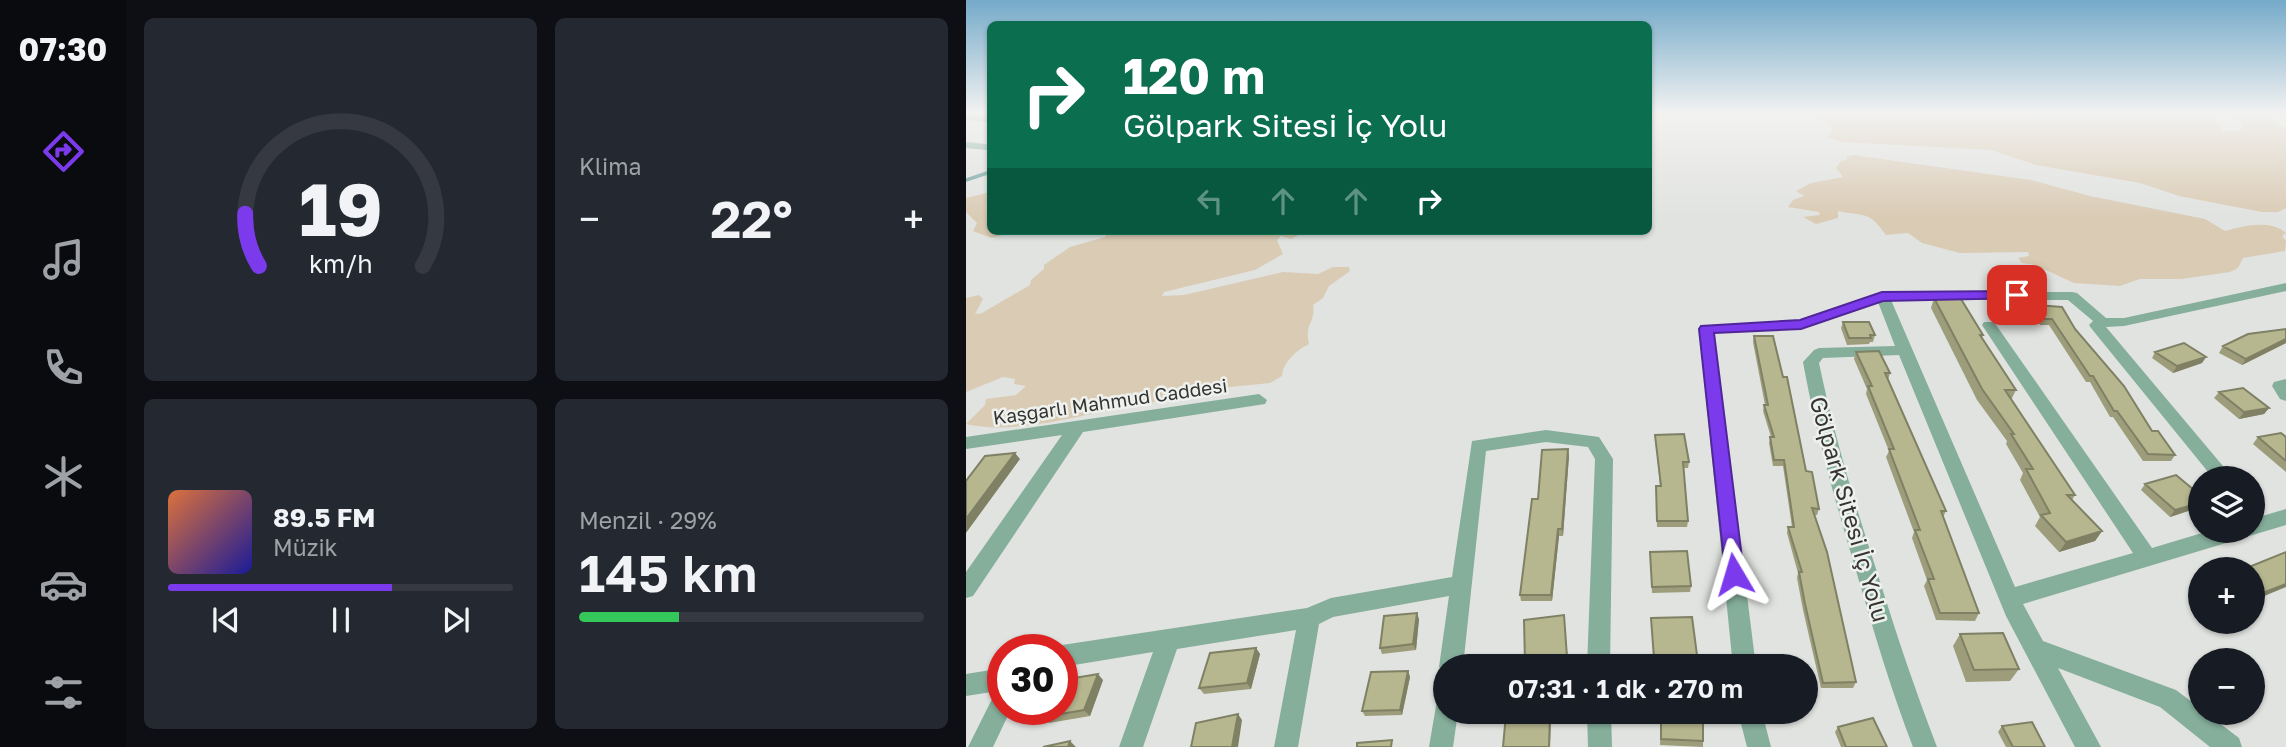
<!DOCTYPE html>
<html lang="tr">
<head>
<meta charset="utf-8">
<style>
  body { margin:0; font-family:"Golos Text",sans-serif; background:#242831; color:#f1f3f6; height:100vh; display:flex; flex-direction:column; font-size:26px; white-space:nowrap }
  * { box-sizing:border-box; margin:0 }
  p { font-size:23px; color:#9ea1a6 }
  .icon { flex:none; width:38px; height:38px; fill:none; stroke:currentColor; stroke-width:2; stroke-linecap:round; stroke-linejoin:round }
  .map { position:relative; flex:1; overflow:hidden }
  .sheet { display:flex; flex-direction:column; gap:18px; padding:18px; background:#0d0f14; width:840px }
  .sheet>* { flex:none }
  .banner { position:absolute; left:21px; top:21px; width:665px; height:214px; border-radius:10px; box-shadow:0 2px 5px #0004; background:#0b6e4f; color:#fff; overflow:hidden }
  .fabs { position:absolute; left:1222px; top:466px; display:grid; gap:14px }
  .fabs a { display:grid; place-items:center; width:77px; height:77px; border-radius:50%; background:#171b24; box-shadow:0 2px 5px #0004; font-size:35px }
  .speed { position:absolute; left:21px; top:634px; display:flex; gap:14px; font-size:35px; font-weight:700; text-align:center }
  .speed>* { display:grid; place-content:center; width:91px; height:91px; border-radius:50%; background:#171b24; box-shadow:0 2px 5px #0004; line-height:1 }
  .speed .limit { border:10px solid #d22; background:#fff; color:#111 }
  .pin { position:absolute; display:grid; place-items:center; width:60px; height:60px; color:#fff; margin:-30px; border-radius:14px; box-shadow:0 4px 10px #0006 }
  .me { position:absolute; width:77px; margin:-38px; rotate:353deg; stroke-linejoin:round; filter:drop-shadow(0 0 5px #0008) }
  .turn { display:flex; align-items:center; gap:24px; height:147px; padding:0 21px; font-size:32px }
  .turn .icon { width:91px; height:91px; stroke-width:2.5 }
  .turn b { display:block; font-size:49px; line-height:60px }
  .lanes { display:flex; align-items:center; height:66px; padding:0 21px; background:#0003; justify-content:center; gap:35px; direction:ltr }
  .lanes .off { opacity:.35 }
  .big { font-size:52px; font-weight:600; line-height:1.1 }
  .sheet .tile { flex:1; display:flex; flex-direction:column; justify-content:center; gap:10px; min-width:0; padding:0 24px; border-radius:10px; background:#242831 }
  .sheet .dial { align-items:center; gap:0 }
  .dial svg { height:182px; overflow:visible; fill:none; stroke:#363941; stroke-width:7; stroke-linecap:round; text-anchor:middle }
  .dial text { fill:#f1f3f6; stroke:none }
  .song { display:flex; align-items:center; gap:21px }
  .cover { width:84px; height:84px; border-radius:10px; background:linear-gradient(135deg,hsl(20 70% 55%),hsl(240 70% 35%)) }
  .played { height:7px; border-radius:4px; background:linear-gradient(90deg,#7c3aed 65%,#363941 65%) }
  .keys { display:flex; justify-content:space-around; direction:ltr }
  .heat { display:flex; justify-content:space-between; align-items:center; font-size:38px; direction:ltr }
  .charge { height:10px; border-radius:5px; background:linear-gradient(90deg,#34c759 29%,#363941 0) }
  .sheet .tiles { flex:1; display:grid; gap:18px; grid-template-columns:repeat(2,1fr) }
  .trip { position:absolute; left:467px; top:654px; width:385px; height:70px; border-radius:35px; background:#171b24; box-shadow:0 2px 5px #0004; font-weight:600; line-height:70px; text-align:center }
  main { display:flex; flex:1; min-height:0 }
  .tabs { display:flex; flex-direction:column; width:126px; justify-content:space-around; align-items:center; background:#090b0e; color:#9ea1a6 }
  .tabs .icon { width:49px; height:49px }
  .tabs .on { color:#7c3aed }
  .tabs b { font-size:32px; color:#f1f3f6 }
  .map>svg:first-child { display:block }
</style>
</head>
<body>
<main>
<nav class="tabs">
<b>07:30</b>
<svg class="icon on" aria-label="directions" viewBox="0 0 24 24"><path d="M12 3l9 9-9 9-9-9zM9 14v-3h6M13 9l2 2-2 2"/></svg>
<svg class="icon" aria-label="music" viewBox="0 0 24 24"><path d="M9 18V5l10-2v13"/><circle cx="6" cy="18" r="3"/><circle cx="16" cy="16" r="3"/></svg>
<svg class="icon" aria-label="phone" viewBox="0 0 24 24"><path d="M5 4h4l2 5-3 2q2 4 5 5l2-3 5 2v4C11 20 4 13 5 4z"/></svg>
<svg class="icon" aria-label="climate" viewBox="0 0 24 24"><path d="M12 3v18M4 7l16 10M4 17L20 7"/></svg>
<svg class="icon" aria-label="car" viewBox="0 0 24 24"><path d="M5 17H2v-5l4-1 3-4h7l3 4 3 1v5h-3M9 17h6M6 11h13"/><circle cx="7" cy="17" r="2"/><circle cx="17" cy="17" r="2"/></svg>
<svg class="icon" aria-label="filters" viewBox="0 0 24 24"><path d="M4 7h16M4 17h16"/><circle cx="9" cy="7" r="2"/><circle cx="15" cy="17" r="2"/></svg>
</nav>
<section class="sheet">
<div class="tiles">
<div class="tile dial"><svg viewBox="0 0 100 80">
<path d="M14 69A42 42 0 1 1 86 69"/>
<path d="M14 69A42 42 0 0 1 8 46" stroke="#7c3aed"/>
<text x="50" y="56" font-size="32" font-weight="700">19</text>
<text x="50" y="72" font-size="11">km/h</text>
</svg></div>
<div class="tile"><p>Klima</p>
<div class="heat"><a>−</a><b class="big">22°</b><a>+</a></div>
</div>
<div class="tile">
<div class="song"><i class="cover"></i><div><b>89.5 FM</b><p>Müzik</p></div></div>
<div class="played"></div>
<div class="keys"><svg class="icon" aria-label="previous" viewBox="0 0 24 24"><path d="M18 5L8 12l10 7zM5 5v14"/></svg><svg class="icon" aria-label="pause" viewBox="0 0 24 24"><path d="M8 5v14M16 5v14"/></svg><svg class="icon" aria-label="next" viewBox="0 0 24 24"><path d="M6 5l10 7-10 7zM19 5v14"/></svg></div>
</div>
<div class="tile"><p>Menzil · 29%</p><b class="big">145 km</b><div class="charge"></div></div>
</div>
</section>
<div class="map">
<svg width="1320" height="747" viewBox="0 0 1320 747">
  <rect width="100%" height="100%" fill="#e1e3e0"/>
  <path fill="#dacbb4" d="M869,112H1237L1255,124L1256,131H1274L1278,125L1269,116L1271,112L1295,115L1320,128V208L1312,212H1296L1213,196L1174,183L1070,165L1025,150L875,142L861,137L867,129L861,121L850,118L868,116Z
    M887,155L1065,180L1124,196L1239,219L1259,231C1278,226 1304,219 1320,233L1316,236L1320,241L1319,251L1277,258L1272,268L1264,272L1215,279H1174L1154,286L1108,283L1069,265L1056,263L1052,258L1063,256L1062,252L994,253L956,243L942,233L920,235C902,210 900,217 872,211V218L850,224L837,217L854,215L853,212L822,207L827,200L838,196L830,191L845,183L877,177L870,168L875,161L881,160L880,157Z
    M24,192V231H53L25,238L7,231L11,223L0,212V198Z
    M143,231H340L325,239L315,236L311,240L317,254L289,270L198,292L196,296L218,295L317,272L352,274L367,267H383L384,271L363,286L357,298L347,305C350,323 338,323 343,344C331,350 317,362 316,376L304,383L205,393L188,402C133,409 53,437 0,424L19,405L20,399L50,395L60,386L48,384L49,379L37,377L0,392V298L13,295L17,299L9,314L16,313L64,285L65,280L78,269V265L104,247L139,237Z"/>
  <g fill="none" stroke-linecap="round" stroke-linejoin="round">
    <path stroke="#699c9b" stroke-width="3.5" d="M0,180L24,172"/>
    <path fill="#85ae9b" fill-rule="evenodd" d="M0,114L24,116V122L0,120Z
      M0,142L20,144L24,148L20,150L0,148Z
      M1320,283V291L1158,326L1140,327L1267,478H1247L1125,328L1123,325L1127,321L1102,300H925L1049,587L1167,553L1016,325L1018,322H1028L1186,548L1246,530H1286V519L1320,509V525L1057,604L1077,641L1210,690L1234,708V712H1239L1273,738L1276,747H1244L1194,707L1092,668L1135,747H1109L1040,616L933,355L857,358L853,363C868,435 889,505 912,575C930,633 949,690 971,747H947C925,690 908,632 891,574C870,504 850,434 837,362L848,350L853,348L929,346L912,302L835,328L748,333L790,667H767L733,329L735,326L833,320L916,292H1106L1111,293L1140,318H1158Z
      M1320,379V401L1314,399L1306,386L1308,382Z
      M293,394L301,400L299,404L117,432L7,596L0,598V572L96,435L0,449V437Z
      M580,430L633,437L647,459L644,667H621L629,459L622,447L580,442L520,451L497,667H480V676L473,667L483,596L367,617L353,624L332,747H308L330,630L211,649L177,747H153L187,652L96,667V649H88L96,645L341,608L365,598L486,577L506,441Z
      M37,668V709H45L27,747H2L29,693L32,691L0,696V674Z
      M480,697V712H492L487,747H463L471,700Z
      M621,712H645L646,747H622Z
      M772,712H796L805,747H781Z"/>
  </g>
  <path fill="#9d9d7b" d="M968,298L1017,335L1016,338L1050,390L1045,400L1109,495L1106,500L1136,531L1129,541L1093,552L1069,526L1074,517L1054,480L1057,473L1040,444L1041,441L1011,400L965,308Z
    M1070,305L1109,329L1186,431L1209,455L1205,461H1177L1147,417H1144L1124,382H1120L1083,325H1074L1067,311Z
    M877,322L909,335L907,342H904L903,344L881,345L875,328Z
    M1320,329V343L1276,365L1253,353L1257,346Z
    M788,336L840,471L853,509L851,515H848L890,682L887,688H855L837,610L831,578L832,573L821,533L822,527H826L817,466H807L803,443L805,437L797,411L798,405H799L787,342Z
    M890,352L924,373L922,380L980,511L977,517L1013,613L1009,621L970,620L958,586L961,580L946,538L948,532L920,457L923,451L900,394L901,389L888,359Z
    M1189,352L1240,357L1236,363L1207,373L1186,358Z
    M1253,392L1303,408L1298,414L1273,419L1248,398Z
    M689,435L723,462L722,468H718L722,521L721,527H691L690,486H694Z
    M1292,437H1320V472L1287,444Z
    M603,456L597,536H593L586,601H555L554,595L572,499Z
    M1179,484L1234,495V507L1204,517L1175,490Z
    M684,552L725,586L724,592L686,593Z
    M598,615L602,663L571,667H560L559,662Z
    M685,618L731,655L730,661L688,664Z
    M453,619L450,650L416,654L414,648Z
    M994,634L1053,669L1044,681L1000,682L987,646Z
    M290,648L294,654L285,689L238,694L233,688Z
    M442,671L444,677L436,715L399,716L396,711Z
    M137,680L124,716L83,723L77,717Z
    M695,712L737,741V747L694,745Z
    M1036,726L1079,747H1040L1032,732Z
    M872,727L921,747H875L869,732Z"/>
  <path fill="#7f8064" d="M1320,339V343L1276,365L1280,359Z
    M1240,357L1236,363L1207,373L1211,366Z
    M1303,408L1298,414L1273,419L1278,412Z
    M602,449L603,456L597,536L596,529Z
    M49,453L54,459L0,533V519Z
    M1234,503V507L1204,517L1209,510Z
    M592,529L593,536L586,601L585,595Z
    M1136,531L1129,541L1093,552L1100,542Z
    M1320,584V587L1286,601V597Z
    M451,613L453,619L450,650L447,644Z
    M290,648L294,654L285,689L281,683Z
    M442,671L444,677L436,715L434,710Z
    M132,674L137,680L124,716L118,710Z
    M584,712L585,718L584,747H583Z
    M272,714L276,720L272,747H266Z
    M104,741L110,747H102Z"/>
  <path fill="#b6b78f" stroke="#7f8064" stroke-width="2" d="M968,298L995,299L1017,335H1014L1050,390H1039L1109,495H1101L1136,531L1100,542L1075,515L1084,513L1060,469H1067L1045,434H1048L1016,389Z
    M1070,305L1096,307L1109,329L1158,386L1186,431H1192L1209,455L1182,454L1151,411H1148L1127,376H1124L1086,319H1077Z
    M877,322H903L909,335H904L905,338H883Z
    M1320,329V339L1280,359L1257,346L1282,334Z
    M788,336H807L817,377H821L840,471L846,472L853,509L846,508L861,552L890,682L857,683L839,604L833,572H836L822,527H828L818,460H808L804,437H808L798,405H802Z
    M1218,343L1240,357L1211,366L1189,352Z
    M913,351L924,373H919L980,511H975L1013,613H974L962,579H968L949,530H954L923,449H928L902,386H906L890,352Z
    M1277,388L1303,408L1278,412L1253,392Z
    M1315,433L1320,437V461L1292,437Z
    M718,434L723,462H717L722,521H691L690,486H695L689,435Z
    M602,449L596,529H592L585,595H554L566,499H572L576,450Z
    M49,453L0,519V481L19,456Z
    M1210,475L1234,495V503L1209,510L1179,484Z
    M721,551L725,586L686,587L684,552Z
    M1320,552V584L1286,597V569H1264L1279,563L1283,567Z
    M451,613L447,644L414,648L418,616Z
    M598,615L601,657L559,662L558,620Z
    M726,617L731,655L688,658L685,618Z
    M1037,633L1053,669L1008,670L994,634Z
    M290,648L281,683L233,688L244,653Z
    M442,671L434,710L396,711L405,672Z
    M132,674L118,710L77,717L80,709H96V680Z
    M584,712L583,747H537L540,714Z
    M695,712H737V741L695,739Z
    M272,714L266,747H225L230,723Z
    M907,718L921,747H880L872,727Z
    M1066,722L1079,747H1047L1036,726Z
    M426,740L425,747H391V743Z
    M104,741L102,747H77Z"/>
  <linearGradient id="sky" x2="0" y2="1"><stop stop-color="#75aac9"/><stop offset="0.52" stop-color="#f2f2f1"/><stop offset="1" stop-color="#f2f2f1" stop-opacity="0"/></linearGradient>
  <rect width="1320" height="217" fill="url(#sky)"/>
  <path fill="#7c3aed" stroke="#51269a" stroke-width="2" d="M1051,291L1058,295L1056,298L917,301L835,329L748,333L778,574L775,580L768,583L760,580L733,329L735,326L834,320L916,292Z"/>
  <g text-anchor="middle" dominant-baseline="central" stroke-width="5" stroke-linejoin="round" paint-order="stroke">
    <g font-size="19" fill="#343533" stroke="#eef1ed">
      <text transform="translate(144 401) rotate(-8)">Kaşgarlı Mahmud Caddesi</text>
    </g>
    <g font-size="23" fill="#343533" stroke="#eef1ed">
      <text transform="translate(884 509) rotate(74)">Gölpark Sitesi İç Yolu</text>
    </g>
  </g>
</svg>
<div class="fabs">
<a><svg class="icon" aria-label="layers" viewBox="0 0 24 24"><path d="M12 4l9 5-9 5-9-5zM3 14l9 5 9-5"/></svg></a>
<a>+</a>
<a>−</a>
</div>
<div class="speed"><div class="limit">30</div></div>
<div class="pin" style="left:1051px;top:295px;background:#d93025"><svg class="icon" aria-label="arrive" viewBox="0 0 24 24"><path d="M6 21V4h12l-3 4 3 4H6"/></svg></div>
<svg class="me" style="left:768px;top:574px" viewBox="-20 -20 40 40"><path d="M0-17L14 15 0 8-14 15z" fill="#7c3aed" stroke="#fff" stroke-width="4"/></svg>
<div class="trip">07:31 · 1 dk · 270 m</div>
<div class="banner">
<div class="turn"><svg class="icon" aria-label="right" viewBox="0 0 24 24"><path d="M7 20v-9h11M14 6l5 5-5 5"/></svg><div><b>120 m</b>Gölpark Sitesi İç Yolu</div></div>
<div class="lanes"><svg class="icon off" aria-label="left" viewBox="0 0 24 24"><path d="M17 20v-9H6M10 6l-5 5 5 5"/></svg><svg class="icon off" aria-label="ahead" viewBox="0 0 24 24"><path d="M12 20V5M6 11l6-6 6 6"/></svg><svg class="icon off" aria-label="ahead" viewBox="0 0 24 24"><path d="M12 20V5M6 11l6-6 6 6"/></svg><svg class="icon" aria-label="right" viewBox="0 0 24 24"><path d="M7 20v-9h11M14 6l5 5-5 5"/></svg></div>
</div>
</div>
</main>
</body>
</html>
